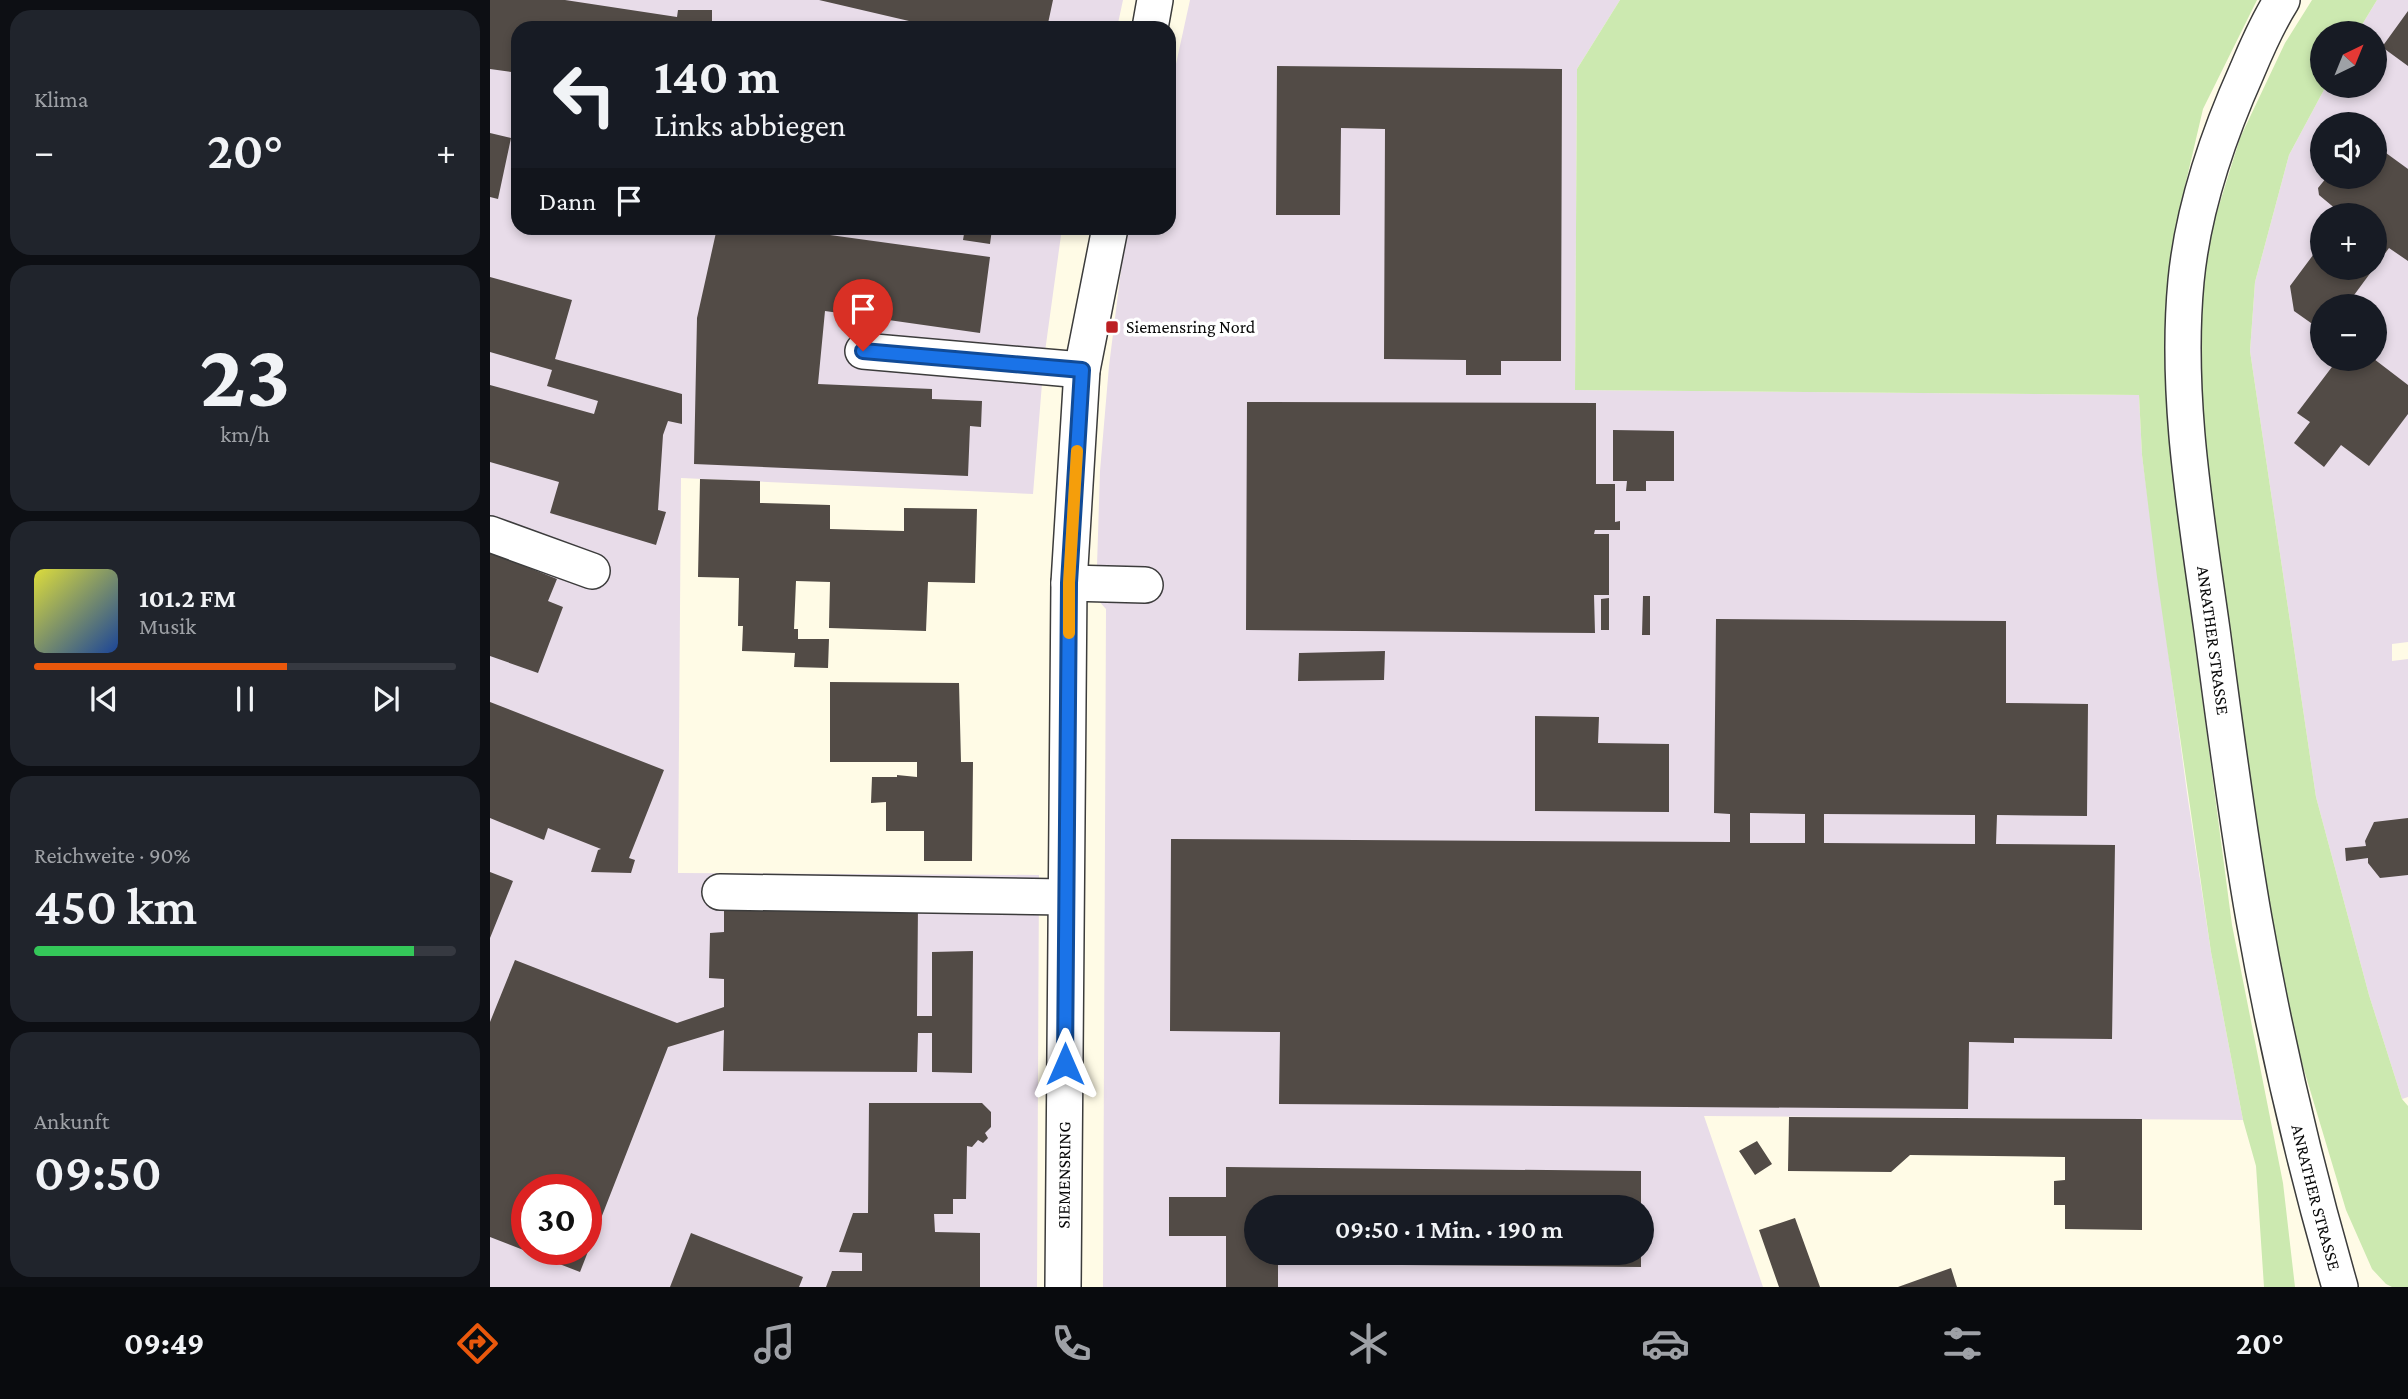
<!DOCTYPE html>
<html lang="de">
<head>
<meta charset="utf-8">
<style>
  body { margin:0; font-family:"Crimson Pro",serif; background:#20242c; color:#f1f3f6; height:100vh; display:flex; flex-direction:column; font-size:26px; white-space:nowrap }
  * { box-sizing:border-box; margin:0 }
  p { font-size:23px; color:#9ea1a6 }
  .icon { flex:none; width:38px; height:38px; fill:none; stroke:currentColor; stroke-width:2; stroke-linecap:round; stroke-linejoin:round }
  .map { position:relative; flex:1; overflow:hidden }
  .details { display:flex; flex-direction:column; gap:10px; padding:10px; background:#0d0f14; width:490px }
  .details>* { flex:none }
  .hud { position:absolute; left:21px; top:21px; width:665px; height:214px; border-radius:21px; box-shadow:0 4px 10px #0003; background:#171b24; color:#f1f3f6; overflow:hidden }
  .needle { width:46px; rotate:43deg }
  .buttons { position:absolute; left:1820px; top:21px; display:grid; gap:14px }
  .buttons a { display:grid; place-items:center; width:77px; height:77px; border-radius:50%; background:#171b24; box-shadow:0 4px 10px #0003; font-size:35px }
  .speed { position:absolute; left:21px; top:1174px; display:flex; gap:14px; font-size:35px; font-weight:700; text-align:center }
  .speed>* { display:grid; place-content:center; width:91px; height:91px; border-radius:50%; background:#171b24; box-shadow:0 4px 10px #0003; line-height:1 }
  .speed .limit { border:10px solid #d22; background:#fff; color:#111 }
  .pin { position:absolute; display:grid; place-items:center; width:60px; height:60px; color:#fff; margin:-72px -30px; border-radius:50% 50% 50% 0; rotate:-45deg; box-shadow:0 0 7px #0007 }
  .pin .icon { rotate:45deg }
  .me { position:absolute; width:77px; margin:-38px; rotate:0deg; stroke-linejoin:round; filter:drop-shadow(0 0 5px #0008) }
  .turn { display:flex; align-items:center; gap:24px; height:147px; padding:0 28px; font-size:32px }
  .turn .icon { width:91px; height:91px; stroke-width:2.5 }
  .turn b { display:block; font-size:49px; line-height:60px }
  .then { display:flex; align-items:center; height:66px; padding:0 28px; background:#0003; gap:14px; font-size:26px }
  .big { font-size:52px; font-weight:600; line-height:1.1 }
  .details .widget { flex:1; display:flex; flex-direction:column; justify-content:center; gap:10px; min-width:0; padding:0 24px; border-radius:21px; background:#20242c }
  .details .dial { align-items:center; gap:0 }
  .dial b { font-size:91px; line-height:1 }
  .song { display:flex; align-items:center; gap:21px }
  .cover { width:84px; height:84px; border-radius:10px; background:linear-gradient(135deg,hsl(60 70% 55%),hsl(220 70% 35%)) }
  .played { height:7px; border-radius:4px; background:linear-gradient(90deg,#ea580c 60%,#363941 60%) }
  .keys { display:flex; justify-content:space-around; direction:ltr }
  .heat { display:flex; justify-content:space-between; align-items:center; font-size:38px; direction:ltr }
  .charge { height:10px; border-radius:5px; background:linear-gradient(90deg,#34c759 90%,#363941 0) }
  .trip { position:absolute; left:754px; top:1195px; width:410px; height:70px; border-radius:35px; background:#171b24; box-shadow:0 4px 10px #0003; font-weight:600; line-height:70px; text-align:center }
  .tab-bar { display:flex; height:112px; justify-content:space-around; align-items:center; background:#090b0e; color:#9ea1a6 }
  .tab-bar .icon { width:49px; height:49px }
  .tab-bar .selected { color:#ea580c }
  .tab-bar b { font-size:32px; color:#f1f3f6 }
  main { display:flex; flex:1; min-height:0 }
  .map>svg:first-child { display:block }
</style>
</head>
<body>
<main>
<section class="details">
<div class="widget"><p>Klima</p>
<div class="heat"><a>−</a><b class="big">20°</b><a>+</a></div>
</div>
<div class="widget dial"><b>23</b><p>km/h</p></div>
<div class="widget">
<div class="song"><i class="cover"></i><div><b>101.2 FM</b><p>Musik</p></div></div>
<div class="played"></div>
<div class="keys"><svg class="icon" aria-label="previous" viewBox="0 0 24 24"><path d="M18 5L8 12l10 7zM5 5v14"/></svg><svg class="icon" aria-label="pause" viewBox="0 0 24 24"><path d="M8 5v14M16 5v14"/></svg><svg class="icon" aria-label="next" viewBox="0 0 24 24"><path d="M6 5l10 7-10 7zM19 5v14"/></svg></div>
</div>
<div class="widget"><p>Reichweite · 90%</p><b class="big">450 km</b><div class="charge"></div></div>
<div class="widget"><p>Ankunft</p><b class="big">09:50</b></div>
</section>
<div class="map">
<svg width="1918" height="1287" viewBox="0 0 1918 1287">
  <rect width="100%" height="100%" fill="#fffbe6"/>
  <path fill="#e8dce9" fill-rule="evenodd" d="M0,0H633L627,28H28V228H572L554,359L543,494L191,478L188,873L549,875L547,1287H0ZM37,1190H96V1250H37Z
    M700,0H1130L1087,69L1085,390L1649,395L1652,455L1697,793L1721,952L1753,1120L1214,1116L1273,1287H613L616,609L606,598L610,471L619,366L636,230L641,228H679V96ZM766,1208H1152V1253H766Z
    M1887,0H1918V642L1902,644V661L1918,659V1097L1912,1099L1879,995L1826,797L1760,351L1765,282L1799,155L1836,86H1885V33H1867ZM1832,124H1885V177H1832ZM1832,215H1885V268H1832ZM1832,306H1885V359H1832Z"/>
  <path fill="#cce9b0" d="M1130,0H1767L1713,109L1684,233L1676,364L1689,523L1742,925L1793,1183L1805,1287H1774L1766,1166L1753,1120L1721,952L1667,577L1652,455L1649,395L1085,390L1087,69Z
    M1822,0H1887L1867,33H1832V86H1836L1799,155L1765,282L1760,351L1826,797L1879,995L1912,1099L1918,1106V1287H1902L1896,1284L1882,1269L1856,1210L1794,1003L1763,819L1712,429L1707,352L1710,308L1722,228L1750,138L1795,43Z"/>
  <path fill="#524b46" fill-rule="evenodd" d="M0,0H75L187,17L188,10H222V28H28V73L0,69Z
    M329,0H563L557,28L528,22L526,28H449Z
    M1918,11V66L1892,47Z
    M787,66L1072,69L1071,361H1011V375H976V360L894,359L895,129L851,128L850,215H786Z
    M0,133L21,138L8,199L0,197Z
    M1885,145L1918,169V261L1899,248L1885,267V215H1853L1829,195L1828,188L1837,177H1885Z
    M227,228H289L500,257L490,333L335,311L328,384L442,389V399L492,401L491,427L480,426L478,476L204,464L207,318Z
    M475,228H506V230L502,229L500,244L473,240Z
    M1832,243V268H1884L1856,306H1832V322L1821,323L1804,311L1800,286Z
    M0,277L82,300L65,359L192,394V424L178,421L173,435L168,510L176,512L166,545L60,513L69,482L0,462V385L104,414L108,401L57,386L62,370L0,352Z
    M1848,359H1884L1918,385V414L1879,466L1851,445L1834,467L1804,443L1820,422L1807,413Z
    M757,402L1106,403V484H1125V522L1130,521V530H1105L1104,534H1119V595H1104L1105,633L756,630Z
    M1123,430L1184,431V481H1156V491H1136L1137,481H1123Z
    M210,479L270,481V503L340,505V529L414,531V508L487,509L485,583L438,582L436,631L339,628L340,582L306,581L304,629H308V639H339L338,668L304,667L305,653L252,651L253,626H248L249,578L208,577Z
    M0,552L67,579L58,601L73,607L48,673L0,656Z
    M1153,596H1160V635H1152Z
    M1119,598V630H1111V599Z
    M1226,619L1516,621V703L1598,704L1597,816L1507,815L1506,844L1625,845L1622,1039L1524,1038V1043L1479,1042L1478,1109L789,1104L790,1032L680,1031L681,839L1240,842V814L1224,813ZM1260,813L1315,814V843H1260ZM1334,814L1485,815V844L1334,843Z
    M895,651L894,680L808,681L809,653Z
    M340,682L469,683L471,762H483L482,861H434V831H396V802L381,803L382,777H407V775L427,777V762H340Z
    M0,702L174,770L139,858L145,860L141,873L101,872L108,850L111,849L58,828L54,840L0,818Z
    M1045,716L1109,717L1108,743L1179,744V812L1045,811Z
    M1918,818V875L1890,878L1878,863V858L1856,861L1855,848L1876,846L1875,841L1884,822Z
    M0,872L23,881L0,938Z
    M234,904L428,905L427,1016H442V952L483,951L482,1073L442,1072V1033H428L427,1072L233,1071L234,1030L178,1047L90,1272L0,1237V1022L25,960L187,1023L234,1007V979L219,978L220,933L234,932ZM37,1190H96V1250H37Z
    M379,1103H492L501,1112V1127L495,1133L498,1138L493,1143L488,1140L482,1147L477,1146L476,1199H463V1214H444L445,1232L490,1233V1287H336L342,1271H372V1253L349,1252L363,1213H378Z
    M1299,1117L1652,1119V1230L1575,1229V1205H1564V1181L1575,1180V1157L1420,1155L1401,1172L1298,1171Z
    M1267,1141L1282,1164L1265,1175L1249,1151Z
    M736,1167L1151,1171V1208H766V1253H1151V1267L788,1264V1287H736V1236H679V1197H736Z
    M1305,1218L1330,1287H1289L1269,1230Z
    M201,1233L313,1277L309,1287H180Z
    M1461,1268L1467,1287H1408Z"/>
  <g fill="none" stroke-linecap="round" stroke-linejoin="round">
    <g stroke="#3c3c3c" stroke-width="38">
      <g id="minor">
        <path id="s1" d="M1792,0C1778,22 1767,47 1757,71C1727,138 1703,208 1696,281C1685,397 1706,515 1722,630C1735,727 1747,823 1764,919C1786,1043 1815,1166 1850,1287"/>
        <path d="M660,28L665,0"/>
        <path d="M373,351L592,370"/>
        <path d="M0,534L102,571"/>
        <path d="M579,583L655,585"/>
        <path d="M230,892L575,897"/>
        <path id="s2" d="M573,1287L579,583L592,370L620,228"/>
      </g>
    </g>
    <use href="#minor" stroke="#fff" stroke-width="35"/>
  </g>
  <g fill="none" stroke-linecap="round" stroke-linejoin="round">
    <g stroke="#114b97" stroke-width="18">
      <path id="route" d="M373,351L592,370L579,583L575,1064"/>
    </g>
    <use href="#route" stroke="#1a73e8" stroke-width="12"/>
    <path stroke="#f59e0b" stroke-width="12" d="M579,633V583L587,451"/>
  </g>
  <rect fill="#bc1f22" stroke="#fff" stroke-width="2.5" x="615" y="320" width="14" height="14" rx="3.5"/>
  <g text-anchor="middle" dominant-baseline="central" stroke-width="7" stroke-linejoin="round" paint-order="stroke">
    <g font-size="18" fill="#090909" stroke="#fff" text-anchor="start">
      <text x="636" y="327">Siemensring Nord</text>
    </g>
    <g font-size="18" fill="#090909" stroke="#fff">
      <text stroke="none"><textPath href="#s1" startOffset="660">ANRATHER STRASSE</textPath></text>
      <text stroke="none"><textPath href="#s2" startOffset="112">SIEMENSRING</textPath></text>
      <text stroke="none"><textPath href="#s1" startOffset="1227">ANRATHER STRASSE</textPath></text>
    </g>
  </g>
</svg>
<div class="buttons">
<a><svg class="needle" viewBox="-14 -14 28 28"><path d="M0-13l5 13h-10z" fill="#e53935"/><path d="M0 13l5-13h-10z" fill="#9ea1a6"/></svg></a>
<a><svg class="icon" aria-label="sound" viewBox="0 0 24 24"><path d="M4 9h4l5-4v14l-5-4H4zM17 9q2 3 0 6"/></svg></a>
<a>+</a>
<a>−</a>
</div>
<div class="speed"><div class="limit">30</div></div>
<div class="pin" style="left:373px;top:351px;background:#d93025"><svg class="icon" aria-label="arrive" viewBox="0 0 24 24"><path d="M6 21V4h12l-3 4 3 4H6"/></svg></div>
<svg class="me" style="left:575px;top:1064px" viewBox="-20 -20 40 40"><path d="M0-17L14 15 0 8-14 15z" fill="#1a73e8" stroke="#fff" stroke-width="4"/></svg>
<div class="trip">09:50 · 1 Min. · 190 m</div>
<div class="hud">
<div class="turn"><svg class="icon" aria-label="left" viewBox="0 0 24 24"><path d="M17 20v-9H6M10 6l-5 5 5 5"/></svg><div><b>140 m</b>Links abbiegen</div></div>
<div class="then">Dann<svg class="icon" aria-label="arrive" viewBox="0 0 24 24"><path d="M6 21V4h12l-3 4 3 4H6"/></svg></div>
</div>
</div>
</main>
<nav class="tab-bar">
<b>09:49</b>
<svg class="icon selected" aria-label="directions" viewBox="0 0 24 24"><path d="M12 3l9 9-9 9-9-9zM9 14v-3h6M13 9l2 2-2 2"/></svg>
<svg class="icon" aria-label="music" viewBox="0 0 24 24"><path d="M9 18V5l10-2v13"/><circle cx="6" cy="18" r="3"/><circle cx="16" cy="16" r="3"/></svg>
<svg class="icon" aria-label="phone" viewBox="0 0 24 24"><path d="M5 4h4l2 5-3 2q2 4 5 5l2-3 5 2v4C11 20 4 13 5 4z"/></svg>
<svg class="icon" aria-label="climate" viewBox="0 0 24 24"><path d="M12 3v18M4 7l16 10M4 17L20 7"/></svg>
<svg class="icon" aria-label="car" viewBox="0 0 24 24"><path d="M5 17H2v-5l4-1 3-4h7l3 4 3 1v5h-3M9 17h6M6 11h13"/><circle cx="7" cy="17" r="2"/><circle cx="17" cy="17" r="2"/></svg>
<svg class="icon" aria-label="filters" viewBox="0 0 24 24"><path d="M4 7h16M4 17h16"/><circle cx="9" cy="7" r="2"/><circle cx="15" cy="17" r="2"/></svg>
<b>20°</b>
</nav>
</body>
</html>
